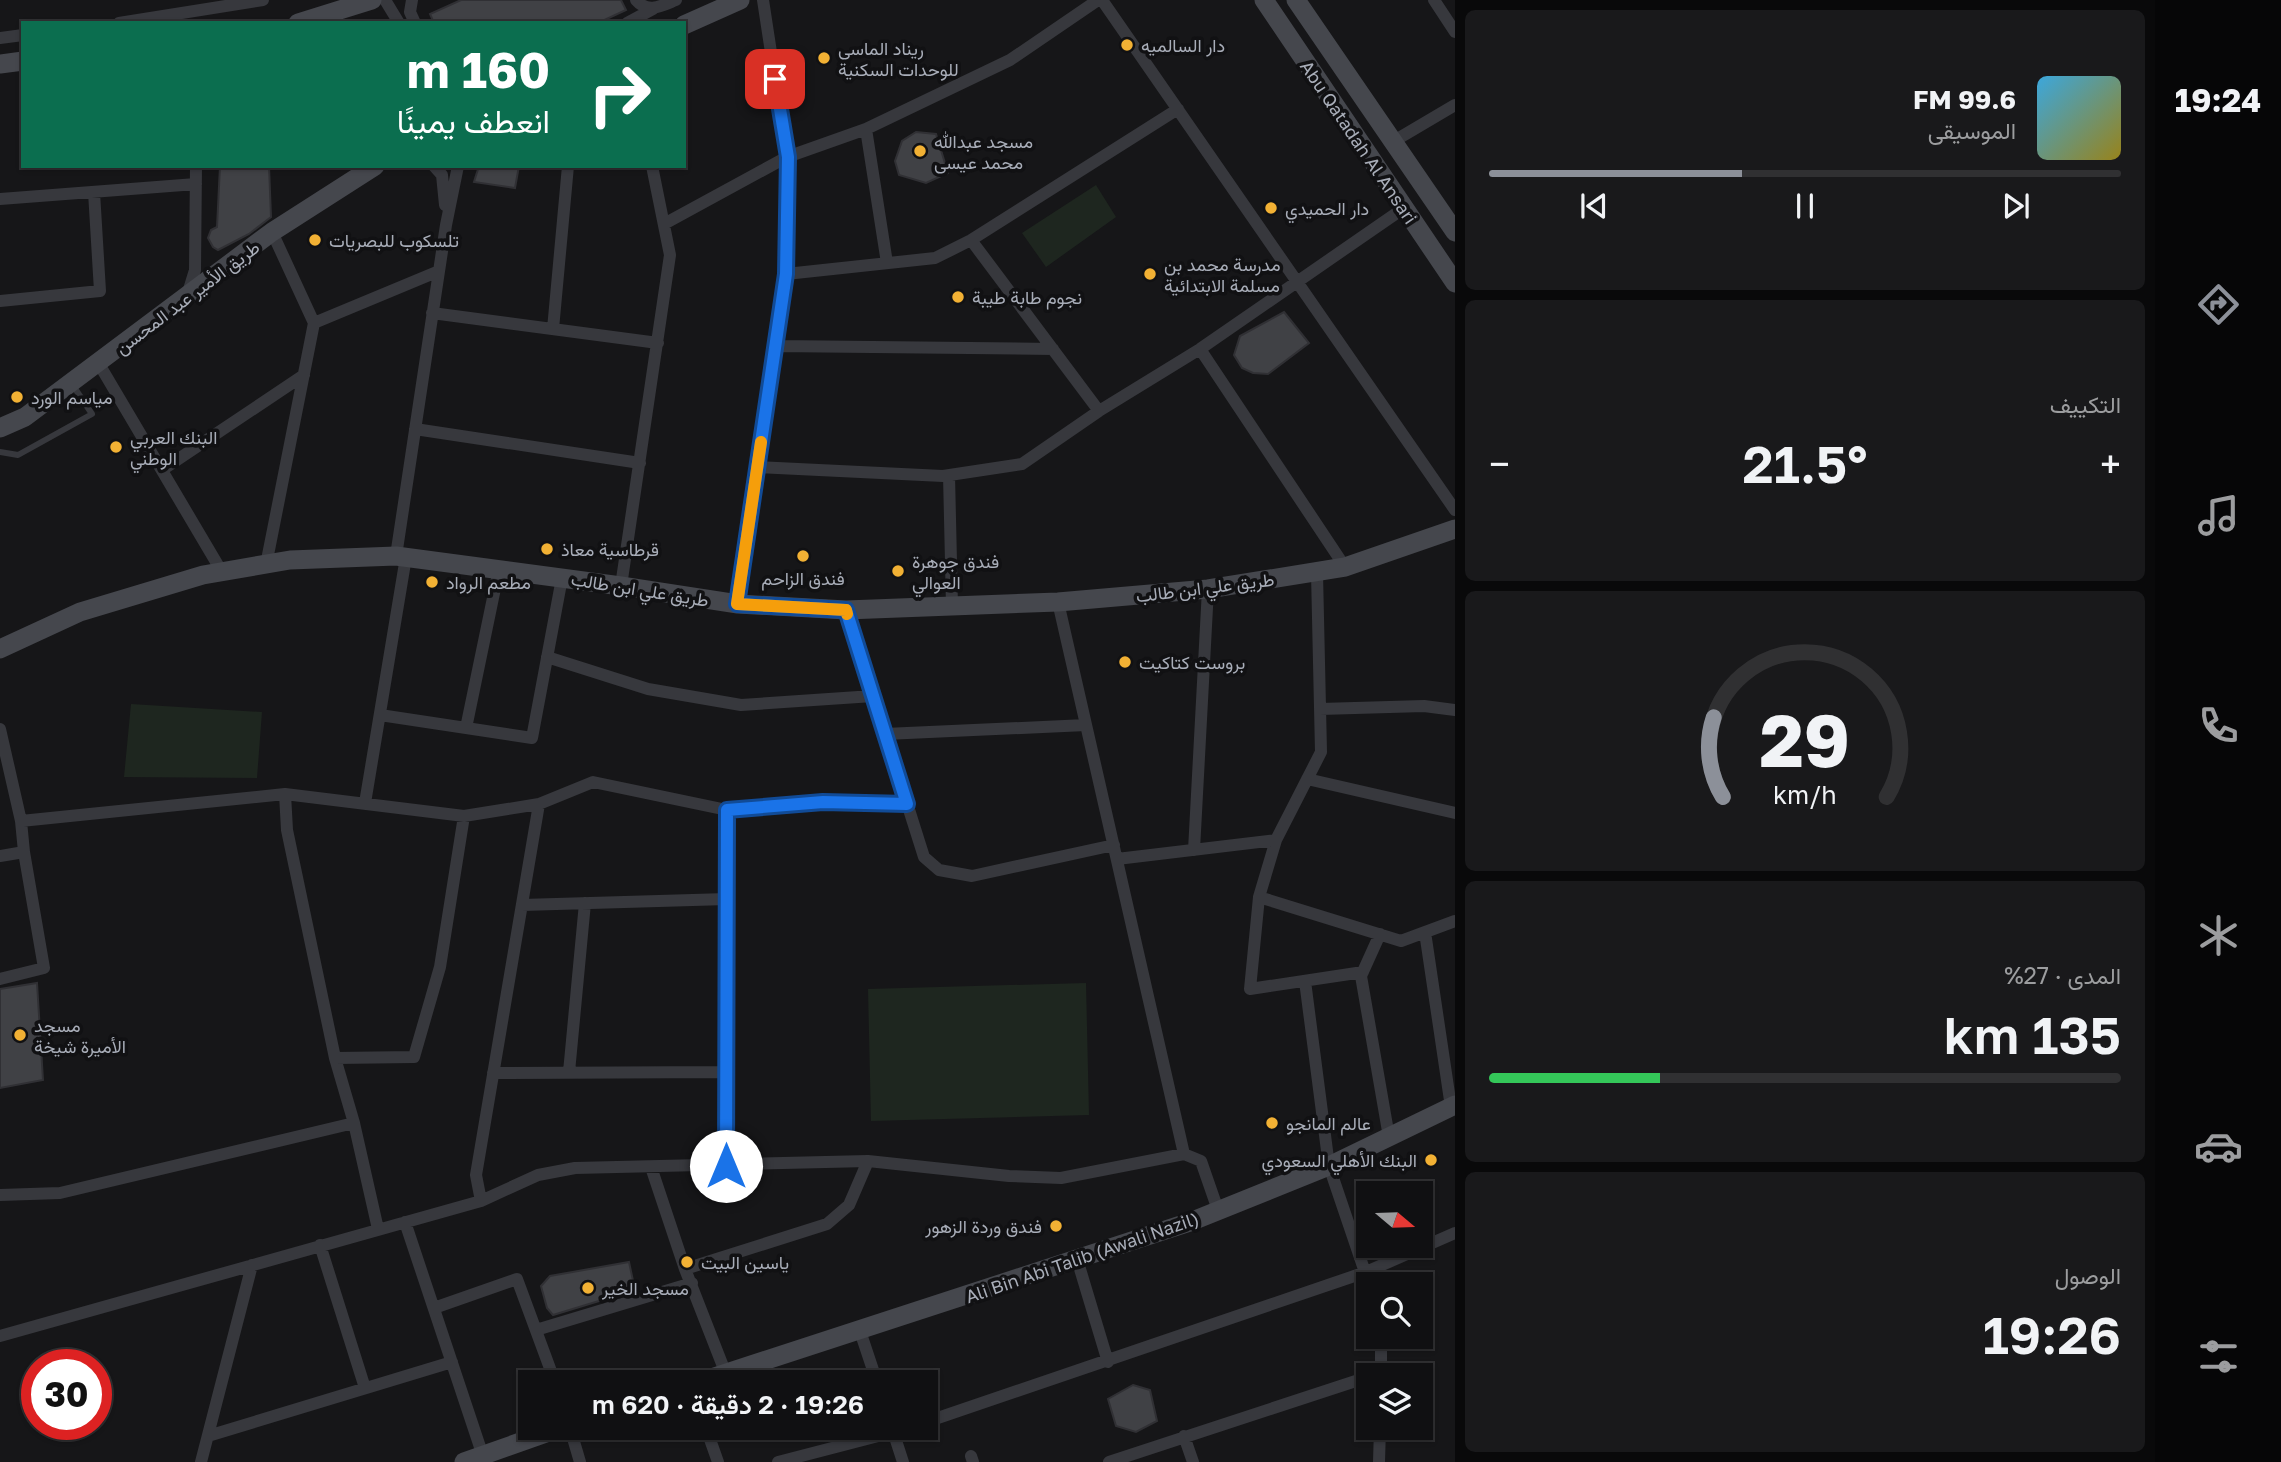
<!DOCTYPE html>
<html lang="ar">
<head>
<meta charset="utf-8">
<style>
  body { margin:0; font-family:"Golos Text",Vazirmatn,sans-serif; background:#19191b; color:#f1f3f6; direction:rtl; height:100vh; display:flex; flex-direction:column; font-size:26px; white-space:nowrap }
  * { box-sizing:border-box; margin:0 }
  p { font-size:23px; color:#9c9d9f }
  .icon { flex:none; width:38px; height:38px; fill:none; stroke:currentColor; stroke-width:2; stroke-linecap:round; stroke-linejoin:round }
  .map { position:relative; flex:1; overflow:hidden; direction:ltr }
  .details { display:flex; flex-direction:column; gap:10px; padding:10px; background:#09090a; width:700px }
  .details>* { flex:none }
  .hud { position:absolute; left:21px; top:21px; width:665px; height:147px; border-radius:0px; box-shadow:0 2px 5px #0004,0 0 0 2px #303032; direction:rtl; background:#0b6e4f; color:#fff; overflow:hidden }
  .needle { width:46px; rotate:109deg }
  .buttons { position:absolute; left:1356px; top:1181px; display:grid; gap:14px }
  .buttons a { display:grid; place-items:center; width:77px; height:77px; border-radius:0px; background:#101012; box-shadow:0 2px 5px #0004,0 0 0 2px #303032; font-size:35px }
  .speed { position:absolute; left:21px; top:1349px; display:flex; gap:14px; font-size:35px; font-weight:700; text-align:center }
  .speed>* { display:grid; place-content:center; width:91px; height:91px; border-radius:50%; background:#101012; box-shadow:0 2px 5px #0004,0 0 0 2px #303032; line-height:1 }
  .speed .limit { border:10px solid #d22; background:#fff; color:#111 }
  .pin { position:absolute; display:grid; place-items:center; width:60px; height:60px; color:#fff; margin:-30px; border-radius:14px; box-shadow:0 4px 10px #0006 }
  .me { position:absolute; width:77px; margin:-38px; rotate:0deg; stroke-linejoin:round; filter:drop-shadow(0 0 5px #0008) }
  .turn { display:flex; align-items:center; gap:24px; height:147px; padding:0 21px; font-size:32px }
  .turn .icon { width:91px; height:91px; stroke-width:2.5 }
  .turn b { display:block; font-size:49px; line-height:60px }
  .big { font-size:52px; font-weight:600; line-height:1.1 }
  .details .widget { flex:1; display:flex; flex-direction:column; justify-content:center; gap:10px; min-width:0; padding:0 24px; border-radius:10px; background:#19191b }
  .details .dial { align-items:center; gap:0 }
  .dial svg { height:182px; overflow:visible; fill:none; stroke:#303032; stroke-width:7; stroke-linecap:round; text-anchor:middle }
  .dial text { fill:#f1f3f6; stroke:none }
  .song { display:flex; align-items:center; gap:21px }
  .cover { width:84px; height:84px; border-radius:10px; background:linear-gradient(135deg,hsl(200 70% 55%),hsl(50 70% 35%)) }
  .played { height:7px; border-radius:4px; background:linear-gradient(90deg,#8c9099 40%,#303032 40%) }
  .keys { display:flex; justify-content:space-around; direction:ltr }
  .heat { display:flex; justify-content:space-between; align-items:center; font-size:38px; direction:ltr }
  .charge { height:10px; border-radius:5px; background:linear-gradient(90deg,#34c759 27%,#303032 0) }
  .trip { position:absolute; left:518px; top:1370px; width:420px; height:70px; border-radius:0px; background:#101012; box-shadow:0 2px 5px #0004,0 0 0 2px #303032; font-weight:600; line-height:70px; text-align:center; direction:rtl }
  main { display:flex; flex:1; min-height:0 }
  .menu { display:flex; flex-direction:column; width:126px; justify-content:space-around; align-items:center; background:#060607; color:#9c9d9f }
  .menu .icon { width:49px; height:49px }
  .menu .selected { color:#8c9099 }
  .menu b { font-size:32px; color:#f1f3f6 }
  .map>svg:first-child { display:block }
</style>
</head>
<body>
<main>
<nav class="menu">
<b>19:24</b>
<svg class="icon selected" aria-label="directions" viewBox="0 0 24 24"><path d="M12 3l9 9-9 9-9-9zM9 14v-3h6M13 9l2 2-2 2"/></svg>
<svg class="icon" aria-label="music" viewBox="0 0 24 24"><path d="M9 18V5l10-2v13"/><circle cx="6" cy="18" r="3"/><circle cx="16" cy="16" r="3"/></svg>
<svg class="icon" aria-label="phone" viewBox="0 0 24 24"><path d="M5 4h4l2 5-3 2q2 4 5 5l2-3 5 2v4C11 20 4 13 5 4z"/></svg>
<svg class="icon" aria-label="climate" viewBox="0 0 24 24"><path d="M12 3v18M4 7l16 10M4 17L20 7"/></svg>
<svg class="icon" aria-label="car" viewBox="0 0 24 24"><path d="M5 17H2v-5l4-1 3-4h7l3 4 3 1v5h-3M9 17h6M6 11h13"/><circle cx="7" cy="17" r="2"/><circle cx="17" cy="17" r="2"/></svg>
<svg class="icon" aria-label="filters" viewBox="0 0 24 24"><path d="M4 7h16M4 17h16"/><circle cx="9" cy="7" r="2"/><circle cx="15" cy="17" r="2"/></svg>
</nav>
<section class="details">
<div class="widget">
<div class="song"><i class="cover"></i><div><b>99.6 FM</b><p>الموسيقى</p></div></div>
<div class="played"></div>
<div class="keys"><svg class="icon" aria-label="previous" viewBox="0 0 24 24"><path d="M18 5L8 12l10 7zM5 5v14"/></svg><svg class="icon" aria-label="pause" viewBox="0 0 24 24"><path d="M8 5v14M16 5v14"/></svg><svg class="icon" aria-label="next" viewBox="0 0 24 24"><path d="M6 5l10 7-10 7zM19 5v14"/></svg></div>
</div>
<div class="widget"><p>التكييف</p>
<div class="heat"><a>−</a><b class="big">21.5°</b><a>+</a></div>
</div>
<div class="widget dial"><svg viewBox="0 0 100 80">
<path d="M14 69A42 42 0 1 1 86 69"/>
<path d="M14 69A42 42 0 0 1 10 34" stroke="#8c9099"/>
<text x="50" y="56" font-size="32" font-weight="700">29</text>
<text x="50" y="72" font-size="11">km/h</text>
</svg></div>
<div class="widget"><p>المدى · 27%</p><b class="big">135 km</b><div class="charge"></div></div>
<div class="widget"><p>الوصول</p><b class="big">19:26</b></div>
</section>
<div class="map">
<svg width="1455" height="1462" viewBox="0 0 1455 1462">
  <rect width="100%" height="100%" fill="#161618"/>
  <path fill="#1e261f" d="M1096,185L1116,217L1046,267L1022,233Z
    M131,704L262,712L257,778L124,777Z
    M1086,983L1089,1115L871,1121L868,989Z"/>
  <path fill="#404145" stroke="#303034" stroke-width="2" d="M461,0H621L626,10L598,23H434L430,14Z
    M916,132L936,134L948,173L926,183L899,175L895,161L902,141Z
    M220,166H269L271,217L249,234L218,250L213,247L208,238L211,230L217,227Z
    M479,166H519L515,188L474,182Z
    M1284,312L1309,343L1268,374L1253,373L1242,368L1234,355L1240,336Z
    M37,983L43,1080L0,1088V989Z
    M629,1262L635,1290L553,1315L547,1308L541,1286L550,1276Z
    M1133,1385L1150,1390L1157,1421L1136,1432L1116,1426L1108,1399Z"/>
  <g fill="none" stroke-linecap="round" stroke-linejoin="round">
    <path stroke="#37383d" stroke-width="6" d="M0,452L18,455L92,414L72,384"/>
    <path stroke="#37383d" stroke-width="12" d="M385,0L399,23
      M412,0L410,12L415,23
      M636,0C648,14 661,6 676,0
      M1102,0L1455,510
      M1434,0L1455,32
      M119,23L263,0
      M627,23L653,9
      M0,38L23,35
      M866,129L887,263
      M1394,141L1455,105
      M434,166L442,175L445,205
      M0,199L196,184
      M664,224L787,157L866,129L1010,60L1098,0
      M971,240L1099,411
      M786,274L935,258L971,240L1178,109
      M187,296L195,270L196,166
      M0,301L100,291L94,192
      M432,313L658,343
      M314,323L439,271
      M553,329L568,166
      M775,346L1053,349
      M1200,349L1345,567
      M99,364L222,572
      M415,429L640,463
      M757,467L943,476L1022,464L1099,411L1200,349L1404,208
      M162,470L304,375
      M949,475L952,606
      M396,556L446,225L458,166
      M266,565L314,323L272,232
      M621,586L670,255L652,166
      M1058,602L1184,1154L1201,1161L1218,1210
      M738,604L786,274L787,157L763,0
      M846,610L924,857L939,870L972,876L1114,845
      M547,657L648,689L741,705L873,696
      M1320,709L1424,706L1455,710
      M380,715L532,738L562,578
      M466,728L499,569
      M0,729L21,821
      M885,734L1086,725
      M1307,779L1455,813
      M285,794L287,830L335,1058L354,1123L378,1229
      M365,803L406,557
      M1276,840L1259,897L1250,989L1363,972
      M1194,850L1208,589
      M0,856L24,852L21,821L285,794L464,816L539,804L593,782L727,810L823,802L907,804
      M1117,859L1276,840L1321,752L1317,573
      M1259,897L1401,941L1455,921
      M522,905L727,899
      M1425,932L1451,1107
      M1380,934L1361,976L1389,1137
      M0,979L44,968L24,852
      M1305,981L1329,1166L1369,1284
      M335,1058L414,1057L440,967L464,816
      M569,1072L585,903
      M493,1073L726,1072
      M726,1166L727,810
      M651,1167L685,1269L726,1374
      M0,1195L60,1193L354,1123
      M481,1201L476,1175L539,804
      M405,1222L483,1456
      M320,1245L365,1388
      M1077,1259L1108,1362
      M685,1269L827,1224L849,1205L868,1161
      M434,1308L517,1279L555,1382
      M536,1330L692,1283
      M860,1331L877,1382
      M0,1336L481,1201L538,1175L575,1168L868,1161L1009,1176L1061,1178L1184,1154
      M1381,1337V1376
      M926,1422L1366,1272L1455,1233
      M570,1428L580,1462
      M706,1428L718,1462
      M892,1428L903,1462
      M208,1436L452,1362
      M1184,1436L1193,1462
      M971,1456L973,1462
      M201,1462L252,1265
      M778,1462L909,1428
      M1109,1462L1368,1377
      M1379,1462L1380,1428"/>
    <path stroke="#45474d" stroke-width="19" d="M1264,0L1455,283
      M1296,0L1455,232
      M298,23L372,0
      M684,25L740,0
      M0,64L23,61
      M0,428L25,417L272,232L375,166
      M0,649L80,612L203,575L290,560L396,556L621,586L738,604L846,610L1058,602L1208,589L1345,567L1455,529
      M699,1382L1190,1222L1329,1166L1455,1105
      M464,1462L560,1428"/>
  </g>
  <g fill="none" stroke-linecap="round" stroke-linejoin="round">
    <g stroke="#114b97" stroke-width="18">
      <path id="route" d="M726,1166L727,810L823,802L907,804L846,610L737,604L786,274L788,157L775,79"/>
    </g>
    <use href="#route" stroke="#1a73e8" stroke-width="12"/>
    <path stroke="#f59e0b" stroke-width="12" d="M761,442L737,604L846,610L847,614"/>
  </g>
  <g fill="#f2b134" stroke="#111113" stroke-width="2.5">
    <circle cx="1127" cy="45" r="7"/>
    <circle cx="824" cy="58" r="7"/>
    <circle cx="920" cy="151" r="7"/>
    <circle cx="1271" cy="208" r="7"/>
    <circle cx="315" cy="240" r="7"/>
    <circle cx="1150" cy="274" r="7"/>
    <circle cx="958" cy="297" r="7"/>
    <circle cx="17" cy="397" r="7"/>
    <circle cx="116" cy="447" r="7"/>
    <circle cx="547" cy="549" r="7"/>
    <circle cx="803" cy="556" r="7"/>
    <circle cx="898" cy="571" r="7"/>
    <circle cx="432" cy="582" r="7"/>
    <circle cx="1125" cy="662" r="7"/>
    <circle cx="20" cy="1035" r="7"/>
    <circle cx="1272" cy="1123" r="7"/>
    <circle cx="1431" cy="1160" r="7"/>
    <circle cx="1056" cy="1226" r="7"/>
    <circle cx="687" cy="1262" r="7"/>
    <circle cx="588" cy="1288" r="7"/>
  </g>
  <g text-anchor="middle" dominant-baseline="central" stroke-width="7" stroke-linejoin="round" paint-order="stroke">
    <g font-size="18" fill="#a8adb8" stroke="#111113" text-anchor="start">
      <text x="1141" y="45">دار السالميه</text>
      <text x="838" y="48">ريناد الماسي<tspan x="838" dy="21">للوحدات السكنية</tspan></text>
      <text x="934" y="141">مسجد عبدالله<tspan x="934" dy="21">محمد عيسى</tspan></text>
      <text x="1285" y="208">دار الحميدي</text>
      <text x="329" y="240">تلسكوب للبصريات</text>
      <text x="1164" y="264">مدرسة محمد بن<tspan x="1164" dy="21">مسلمة الابتدائية</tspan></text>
      <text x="972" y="297">نجوم طابة طيبة</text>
      <text x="31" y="397">مياسم الورد</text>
      <text x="130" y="437">البنك العربي<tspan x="130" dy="21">الوطني</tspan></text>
      <text x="561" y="549">قرطاسية معاذ</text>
      <text x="912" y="561">فندق جوهرة<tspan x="912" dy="21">العوالي</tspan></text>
      <text x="803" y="578" text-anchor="middle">فندق الزاحم</text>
      <text x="446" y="582">مطعم الرواد</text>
      <text x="1139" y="662">بروست كتاكيت</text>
      <text x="34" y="1025">مسجد<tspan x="34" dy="21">الأميرة شيخة</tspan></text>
      <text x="1286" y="1123">عالم المانجو</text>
      <text x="1417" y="1160" text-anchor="end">البنك الأهلي السعودي</text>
      <text x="1042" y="1226" text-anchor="end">فندق وردة الزهور</text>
      <text x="701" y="1262">ياسين البيت</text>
      <text x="602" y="1288">مسجد الخير</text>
    </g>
    <g font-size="18" fill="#a8adb8" stroke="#111113">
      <text transform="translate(1359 142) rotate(56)">Abu Qatadah Al Ansari</text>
      <text transform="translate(187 297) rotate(-37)">طريق الأمير عبد المحسن</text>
      <text transform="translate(1205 587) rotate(-7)">طريق علي ابن طالب</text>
      <text transform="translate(640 589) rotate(9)">طريق علي ابن طالب</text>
      <text transform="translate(1082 1257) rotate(-19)">Ali Bin Abi Talib (Awali Nazil)</text>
    </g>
  </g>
</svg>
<div class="buttons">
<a><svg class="needle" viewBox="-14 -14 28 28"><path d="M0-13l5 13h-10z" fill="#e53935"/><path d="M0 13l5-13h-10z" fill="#9c9d9f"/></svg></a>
<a><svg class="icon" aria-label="search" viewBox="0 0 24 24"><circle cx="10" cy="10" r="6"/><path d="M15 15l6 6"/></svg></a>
<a><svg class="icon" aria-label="layers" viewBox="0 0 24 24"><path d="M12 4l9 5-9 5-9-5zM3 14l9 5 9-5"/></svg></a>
</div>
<div class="speed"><div class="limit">30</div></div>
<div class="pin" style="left:775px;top:79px;background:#d93025"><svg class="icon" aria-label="arrive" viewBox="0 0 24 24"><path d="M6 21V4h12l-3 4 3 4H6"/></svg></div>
<svg class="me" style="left:726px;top:1166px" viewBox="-20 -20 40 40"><circle r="19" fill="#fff"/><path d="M0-13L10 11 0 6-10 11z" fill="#1a73e8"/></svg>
<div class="trip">19:26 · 2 دقيقة · 620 m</div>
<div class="hud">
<div class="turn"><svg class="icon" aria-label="right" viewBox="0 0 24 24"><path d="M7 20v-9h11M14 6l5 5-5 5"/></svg><div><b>160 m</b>انعطف يمينًا</div></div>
</div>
</div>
</main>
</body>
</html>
